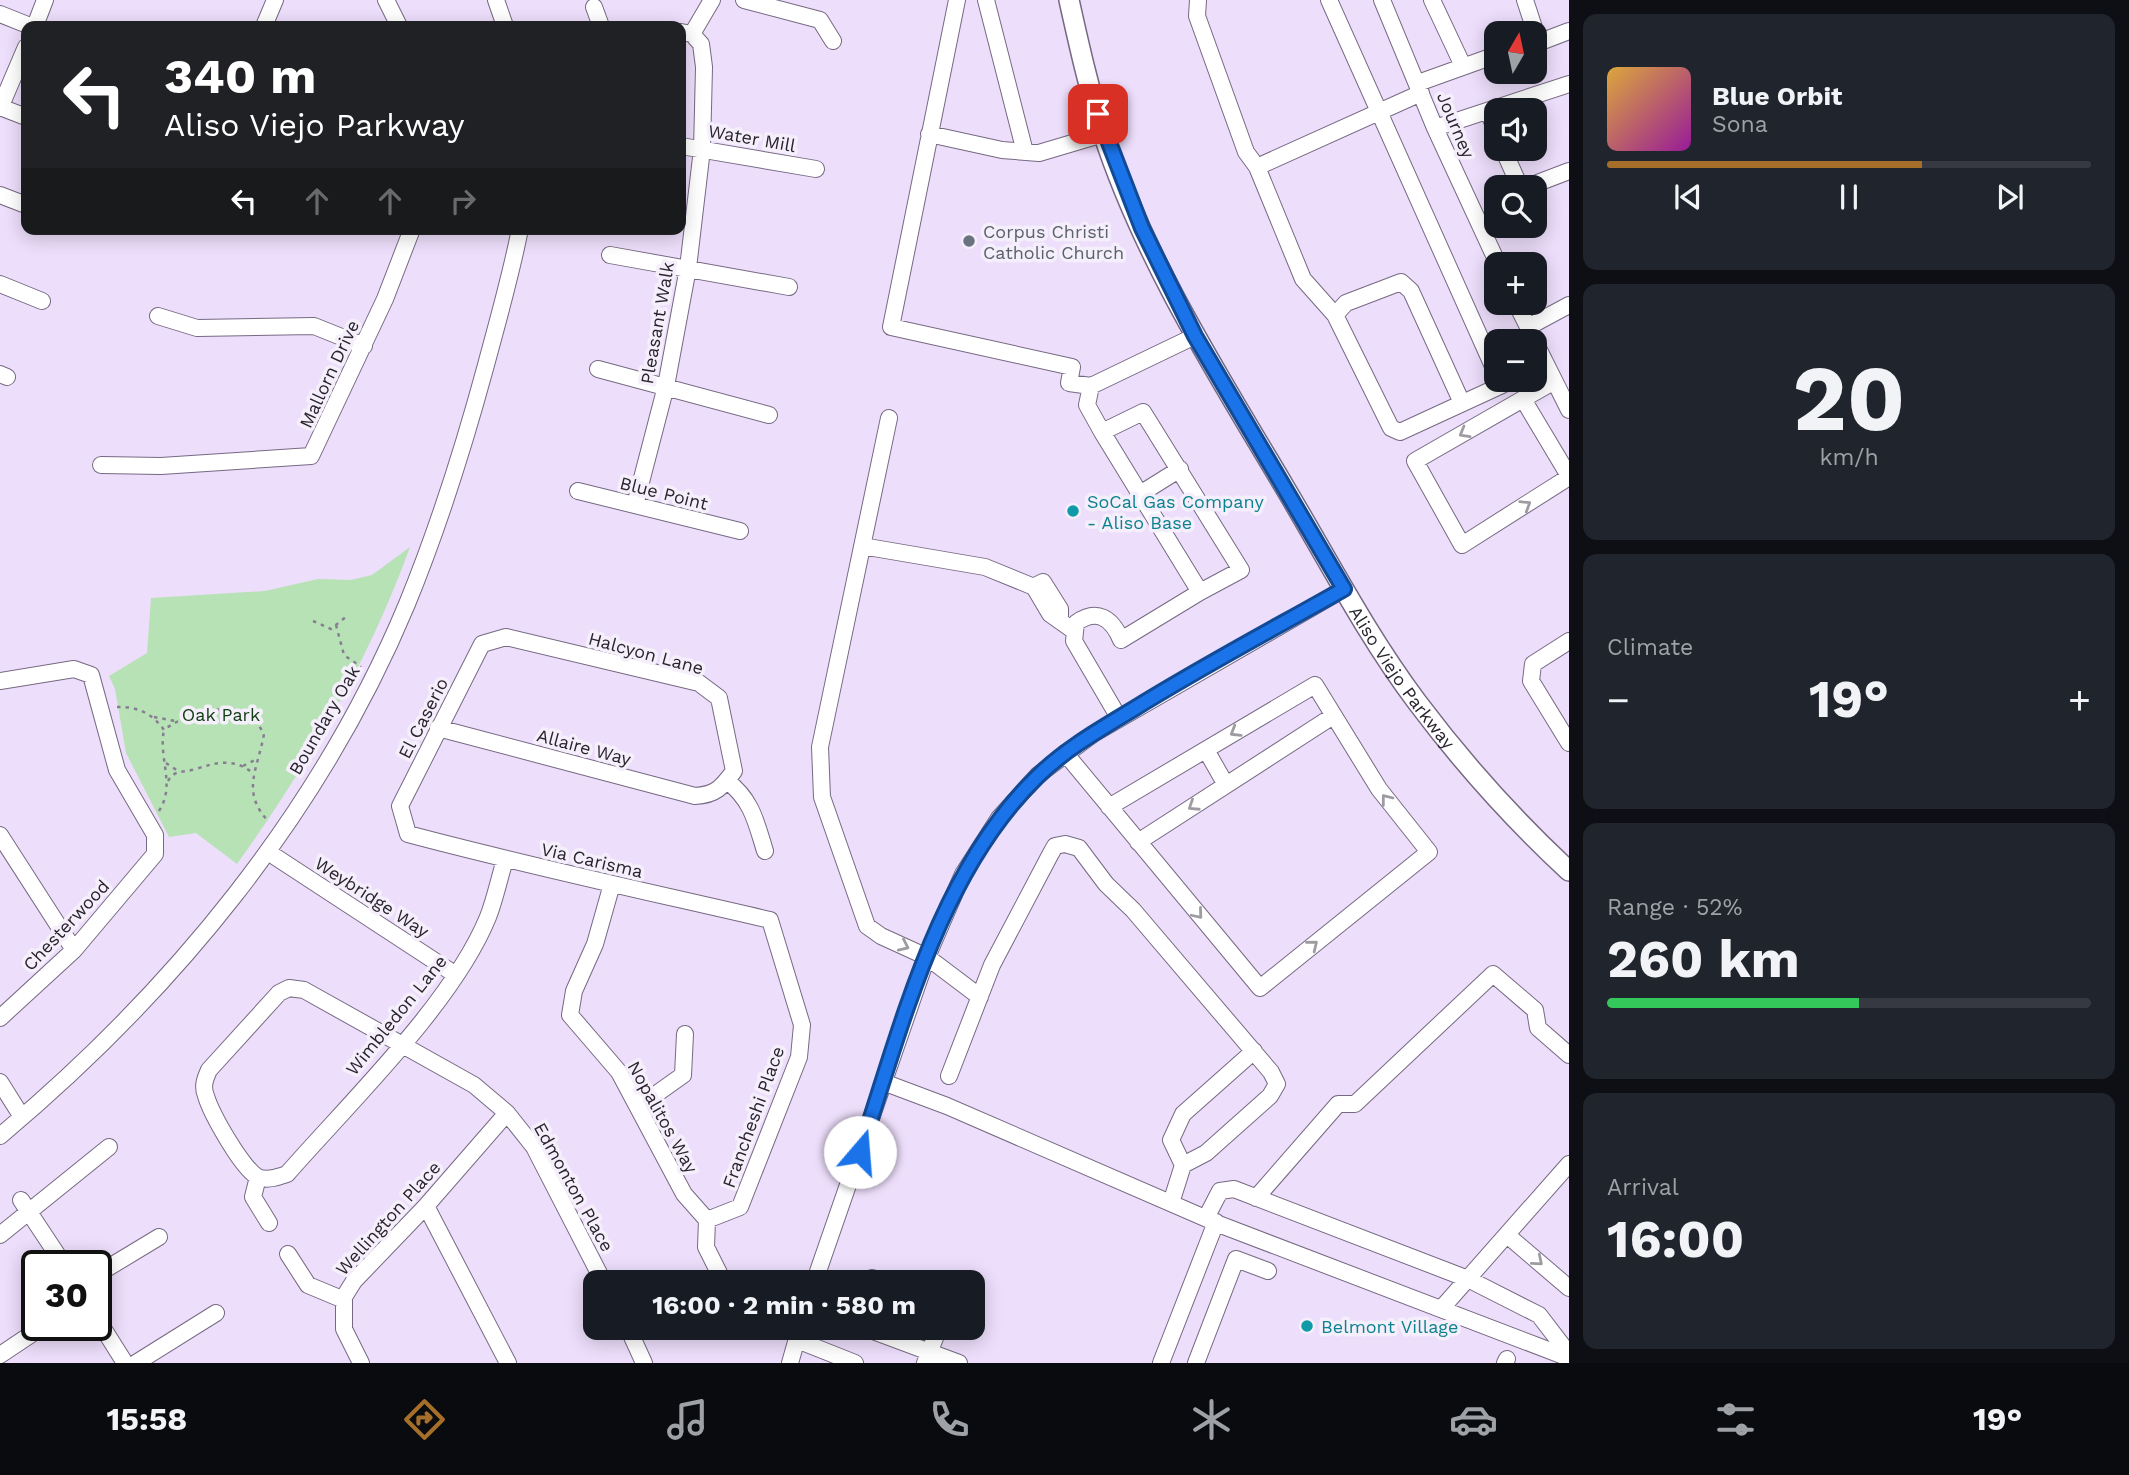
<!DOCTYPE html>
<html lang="en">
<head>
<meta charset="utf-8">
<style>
  body { margin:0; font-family:"Work Sans",sans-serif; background:#20242c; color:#f1f3f6; height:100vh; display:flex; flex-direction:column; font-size:26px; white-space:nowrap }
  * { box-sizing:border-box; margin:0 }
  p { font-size:23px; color:#9ea1a6 }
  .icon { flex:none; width:38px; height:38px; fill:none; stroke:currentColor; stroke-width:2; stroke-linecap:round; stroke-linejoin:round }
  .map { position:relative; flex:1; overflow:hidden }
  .side { display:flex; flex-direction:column; gap:14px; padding:14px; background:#0d0f14; width:560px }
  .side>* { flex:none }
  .banner { position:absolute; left:21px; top:21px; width:665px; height:214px; border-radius:14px; box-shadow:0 4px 18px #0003; background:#202124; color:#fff; overflow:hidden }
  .needle { width:46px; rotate:9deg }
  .buttons { position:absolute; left:1484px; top:21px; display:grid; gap:14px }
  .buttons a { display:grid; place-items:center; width:63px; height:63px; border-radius:14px; background:#171b24; box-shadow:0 4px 18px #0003; font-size:35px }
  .speed { position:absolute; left:21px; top:1250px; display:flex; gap:14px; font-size:35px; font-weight:700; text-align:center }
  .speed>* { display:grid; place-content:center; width:91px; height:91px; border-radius:50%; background:#171b24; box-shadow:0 4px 18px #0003; line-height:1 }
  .speed .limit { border:4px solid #111; border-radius:10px; background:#fff; color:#111 }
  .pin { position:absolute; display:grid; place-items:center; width:60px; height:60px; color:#fff; margin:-30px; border-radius:14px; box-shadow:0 4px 10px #0006 }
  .me { position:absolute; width:77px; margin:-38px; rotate:18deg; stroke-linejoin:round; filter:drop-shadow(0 0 5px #0008) }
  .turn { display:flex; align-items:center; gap:24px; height:147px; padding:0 28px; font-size:32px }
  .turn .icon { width:91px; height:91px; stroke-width:2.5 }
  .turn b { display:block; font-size:49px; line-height:60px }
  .lanes { display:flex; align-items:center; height:66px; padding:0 28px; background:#0003; justify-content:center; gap:35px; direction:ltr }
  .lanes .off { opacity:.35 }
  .big { font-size:52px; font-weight:700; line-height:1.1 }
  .side .card { flex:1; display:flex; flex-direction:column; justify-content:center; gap:10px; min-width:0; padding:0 24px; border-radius:14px; background:#20242c }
  .side .dial { align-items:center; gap:0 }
  .dial b { font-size:91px; line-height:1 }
  .song { display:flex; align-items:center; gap:21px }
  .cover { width:84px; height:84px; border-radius:10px; background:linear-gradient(135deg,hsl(40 70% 55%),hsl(300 70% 35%)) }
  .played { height:7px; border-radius:4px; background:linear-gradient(90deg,#a56f2a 65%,#363941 65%) }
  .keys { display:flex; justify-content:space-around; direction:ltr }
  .heat { display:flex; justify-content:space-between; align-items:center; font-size:38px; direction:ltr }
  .charge { height:10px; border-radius:5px; background:linear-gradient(90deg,#34c759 52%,#363941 0) }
  .trip { position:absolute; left:583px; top:1270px; width:402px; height:70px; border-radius:14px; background:#171b24; box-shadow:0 4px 18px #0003; font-weight:700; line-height:70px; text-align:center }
  .dock { display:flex; height:112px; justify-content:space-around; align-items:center; background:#090b0e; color:#9ea1a6 }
  .dock .icon { width:49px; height:49px }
  .dock .active { color:#a56f2a }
  .dock b { font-size:32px; color:#f1f3f6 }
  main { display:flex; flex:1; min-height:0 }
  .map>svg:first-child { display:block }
</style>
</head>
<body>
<main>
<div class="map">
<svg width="1569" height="1363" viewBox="0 0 1569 1363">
  <rect width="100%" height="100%" fill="#eddefb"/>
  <path fill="#b7e2b5" d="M410,547C369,661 307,766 237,864L196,833L169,837L126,753L115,689L109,676L147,653L151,598L265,591L318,579L351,580L372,575Z"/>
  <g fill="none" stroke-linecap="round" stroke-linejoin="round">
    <g stroke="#766982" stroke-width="18">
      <path id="minor" d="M386,0L399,26
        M496,0L505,26
        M744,0L820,20L833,41
        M957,0L891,327L1072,367L1069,383L1091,386
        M986,0L1025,152
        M1198,0L1197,16L1246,152L1257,167L1421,93
        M1329,0L1496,373
        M1382,0L1435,128L1498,264
        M1432,0L1463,66
        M1525,0L1539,43
        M594,7L601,26
        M0,14L30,26
        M35,26L45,0
        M264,26L275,0
        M692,34L712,0
        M1535,44L1569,31
        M1418,83L1496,55
        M0,107L26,117
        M0,108L26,47
        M1488,111L1496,131
        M1435,128L1569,84
        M929,134L1002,150L1039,153L1103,134
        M681,146L816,169
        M1503,149L1520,187
        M1257,167L1303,279L1335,315
        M1527,187L1569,171
        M0,195L26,205
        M610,255L789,287
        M0,284L42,301
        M1516,303L1532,335
        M158,316L197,328L314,326L364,346
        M1528,327L1569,305
        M1535,342L1569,410
        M598,369L769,415
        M0,374L7,377
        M1553,382L1523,399L1569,476
        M1523,399L1415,461L1462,545L1569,477
        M1462,403L1411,291L1401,282L1346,303L1335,315L1391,428L1400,432L1502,385L1510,380
        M889,418L820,747L822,797L867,926L881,936L927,957L980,997
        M1102,432L1200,592L1241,570L1143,412L1102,432L1087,405L1091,386L1195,336
        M101,465L161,466L311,456L385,299L412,229
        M578,491L740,531
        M1140,494L1180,469
        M635,505L666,386L688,268L702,149L704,67L701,44L692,34L681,32
        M862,546L985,567L1034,587L1050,614L1074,631
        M1035,586L1043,582L1060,609V618
        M1569,641L1533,664L1531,681L1569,743
        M0,681L74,669L91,675L117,770L155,835V854L74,950L0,1018
        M1119,718L1074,641L1076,623C1097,608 1112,618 1121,640L1200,592
        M438,728L695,796C716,795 722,787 734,771L719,698L699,683L506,637L482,644L400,806L408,834C528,866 649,892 770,920L802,1025L799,1057L740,1207L707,1220L684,1194L619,1072L570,1015L574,991L595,944L612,884
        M1206,750L1226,785
        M1065,753L1260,988L1429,852L1379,789L1315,685L1109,807
        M727,781C752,800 756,822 765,851
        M0,835L74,950
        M1138,842L1333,716
        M268,852L456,975
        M505,860C499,879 495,899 488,917C453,1003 349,1103 287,1174C278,1177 270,1180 260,1178C244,1173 211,1113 206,1096C202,1086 205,1079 209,1070L279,993L289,988L304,990L474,1085L507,1113L534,1147L604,1283
        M949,1076L992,965L1050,855L1055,846L1065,844L1079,848L1106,884L1133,910L1271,1072L1277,1084L1270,1096L1206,1153L1183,1165L1171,1203
        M0,1082L22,1117
        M883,1082L947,1106L1221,1225L1569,1358
        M638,1107L683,1075L685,1034
        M0,1136C172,992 320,813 407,604C439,526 464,446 486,365C498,320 511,275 520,229
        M1183,1165L1171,1140L1183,1114L1254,1051
        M258,1177L253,1197L269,1223
        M1256,1198L1338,1104H1355L1493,974L1535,1010L1538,1028L1569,1055
        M21,1200L64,1265
        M426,1206L508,1363
        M1206,1218L1220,1191L1234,1189L1468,1279L1539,1315L1569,1354
        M707,1220L706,1247L724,1283
        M0,1235L109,1147
        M1507,1235L1569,1288
        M288,1254L308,1285L344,1300
        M96,1275L159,1237
        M814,1283L927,957L963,874L999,818L1038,775L1093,734L1344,589
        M870,1283L872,1278L885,1283
        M1441,1309L1569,1164
        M96,1317L125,1363
        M628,1328L644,1363
        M865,1328L959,1363
        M797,1340L855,1363
        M0,1355L45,1325
        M136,1363L216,1313
        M361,1363L344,1329V1297L354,1281L426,1206L507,1113
        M790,1363L800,1328
        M925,1363L939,1328
        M1161,1363L1216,1222
        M1196,1363L1236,1259L1268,1271
        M1505,1363L1507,1359"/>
    </g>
    <g stroke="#766982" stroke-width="22">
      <g id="major">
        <path id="s1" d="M1069,0C1079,45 1089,90 1103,133C1144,259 1217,373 1284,486C1327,558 1366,634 1417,702C1462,762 1514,820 1569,871"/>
      </g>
    </g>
    <path stroke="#887e92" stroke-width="2.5" stroke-dasharray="3.5 5" stroke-linecap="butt" d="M313,621L331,629L347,616
      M336,625L344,655L361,667
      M117,707C137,706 153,714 164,730C183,715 222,703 246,713C255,717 259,726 264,734C258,769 240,792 269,822
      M154,717L175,721
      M166,763L178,771
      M243,766L255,760
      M168,781C175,769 183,773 196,769C217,762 234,758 253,773
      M159,811C176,785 158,758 164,730"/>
    <use href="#minor" stroke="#fff" stroke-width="16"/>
    <use href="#major" stroke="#fff" stroke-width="19"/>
  </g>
  <defs><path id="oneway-chevron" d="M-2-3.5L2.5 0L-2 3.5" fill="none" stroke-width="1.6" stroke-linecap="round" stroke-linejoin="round" transform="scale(1.75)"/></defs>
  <g stroke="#9f9ca1">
    <use href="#oneway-chevron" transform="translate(1464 433) rotate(150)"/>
    <use href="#oneway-chevron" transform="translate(1526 505) rotate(-32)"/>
    <use href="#oneway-chevron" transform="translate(1235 732) rotate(149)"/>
    <use href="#oneway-chevron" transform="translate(1386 799) rotate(-128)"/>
    <use href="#oneway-chevron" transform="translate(1193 806) rotate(147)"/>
    <use href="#oneway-chevron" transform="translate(1198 914) rotate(50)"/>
    <use href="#oneway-chevron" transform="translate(1313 945) rotate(-39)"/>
    <use href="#oneway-chevron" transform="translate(904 946) rotate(25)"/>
    <use href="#oneway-chevron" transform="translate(1538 1261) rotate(40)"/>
  </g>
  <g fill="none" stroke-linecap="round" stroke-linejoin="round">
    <g stroke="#114b97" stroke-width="18">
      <path id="route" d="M860,1152C902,1025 939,872 1037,777C1064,750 1099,730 1132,710C1201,667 1273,629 1344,589L1195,336L1142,228L1098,114"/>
    </g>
    <use href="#route" stroke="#1a73e8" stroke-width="12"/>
  </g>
  <circle fill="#6b7280" stroke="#f5effb" stroke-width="2.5" cx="969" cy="241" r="7"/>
  <g fill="#0f9aa8" stroke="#f5effb" stroke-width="2.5">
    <circle cx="1073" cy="511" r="7"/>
    <circle cx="1307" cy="1326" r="7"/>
  </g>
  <g text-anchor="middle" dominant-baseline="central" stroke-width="7" stroke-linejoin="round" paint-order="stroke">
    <g font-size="18" fill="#29232e" stroke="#f5effb">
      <text transform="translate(1456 125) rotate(67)">Journey</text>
      <text transform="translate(752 138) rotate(10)">Water Mill</text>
      <text transform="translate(657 323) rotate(-80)">Pleasant Walk</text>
      <text transform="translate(329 374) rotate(-65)">Mallorn Drive</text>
      <text transform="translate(664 493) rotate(14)">Blue Point</text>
      <text transform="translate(646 653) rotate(15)">Halcyon Lane</text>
      <text stroke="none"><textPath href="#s1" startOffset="760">Aliso Viejo Parkway</textPath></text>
      <text transform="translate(423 718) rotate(-63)">El Caserio</text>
      <text transform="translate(324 720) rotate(-60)">Boundary Oak</text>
      <text transform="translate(584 747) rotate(15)">Allaire Way</text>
      <text transform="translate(592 860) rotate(13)">Via Carisma</text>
      <text transform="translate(372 897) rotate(33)">Weybridge Way</text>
      <text transform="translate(66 925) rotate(-47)">Chesterwood</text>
      <text transform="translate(396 1015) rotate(-51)">Wimbledon Lane</text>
      <text transform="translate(663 1117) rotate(61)">Nopalitos Way</text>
      <text transform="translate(753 1117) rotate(-70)">Francheshi Place</text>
      <text transform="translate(574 1187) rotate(61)">Edmonton Place</text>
      <text transform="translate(388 1218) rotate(-48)">Wellington Place</text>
    </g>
    <g font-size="18" fill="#5b616d" stroke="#f5effb" text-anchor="start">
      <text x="983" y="231">Corpus Christi<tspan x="983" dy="21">Catholic Church</tspan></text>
    </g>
    <g font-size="18" fill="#0d838f" stroke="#f5effb" text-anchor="start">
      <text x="1087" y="501">SoCal Gas Company<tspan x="1087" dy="21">- Aliso Base</tspan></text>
      <text x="1321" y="1326">Belmont Village</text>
    </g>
    <g font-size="18" fill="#0e3e0f" stroke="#f5effb">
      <text x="221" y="714">Oak Park</text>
    </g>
  </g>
</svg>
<div class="buttons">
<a><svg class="needle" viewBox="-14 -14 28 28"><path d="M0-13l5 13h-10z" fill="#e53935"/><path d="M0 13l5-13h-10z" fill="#9ea1a6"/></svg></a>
<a><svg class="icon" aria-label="sound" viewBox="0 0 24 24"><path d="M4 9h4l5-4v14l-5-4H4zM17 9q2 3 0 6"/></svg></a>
<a><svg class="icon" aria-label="search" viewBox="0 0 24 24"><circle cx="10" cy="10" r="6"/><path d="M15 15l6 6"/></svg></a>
<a>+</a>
<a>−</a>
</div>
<div class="speed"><div class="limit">30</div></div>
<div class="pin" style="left:1098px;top:114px;background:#d93025"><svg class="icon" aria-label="arrive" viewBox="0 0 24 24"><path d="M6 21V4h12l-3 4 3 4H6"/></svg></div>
<svg class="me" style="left:860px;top:1152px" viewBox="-20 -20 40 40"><circle r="19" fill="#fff"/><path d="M0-13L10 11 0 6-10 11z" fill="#1a73e8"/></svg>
<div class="trip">16:00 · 2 min · 580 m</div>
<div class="banner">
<div class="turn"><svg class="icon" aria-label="left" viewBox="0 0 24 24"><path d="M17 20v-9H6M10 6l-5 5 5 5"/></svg><div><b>340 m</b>Aliso Viejo Parkway</div></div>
<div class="lanes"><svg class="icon" aria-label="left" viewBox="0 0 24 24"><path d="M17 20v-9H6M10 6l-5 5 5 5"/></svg><svg class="icon off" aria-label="ahead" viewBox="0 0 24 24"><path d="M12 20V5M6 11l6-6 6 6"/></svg><svg class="icon off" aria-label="ahead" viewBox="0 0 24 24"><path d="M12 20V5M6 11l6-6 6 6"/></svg><svg class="icon off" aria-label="right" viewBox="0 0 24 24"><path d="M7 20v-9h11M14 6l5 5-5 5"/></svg></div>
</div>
</div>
<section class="side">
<div class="card">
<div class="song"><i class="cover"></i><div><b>Blue Orbit</b><p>Sona</p></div></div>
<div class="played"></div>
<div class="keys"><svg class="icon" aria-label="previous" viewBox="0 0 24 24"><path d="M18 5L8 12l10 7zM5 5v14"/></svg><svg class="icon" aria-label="pause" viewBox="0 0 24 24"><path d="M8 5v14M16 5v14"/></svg><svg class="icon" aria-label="next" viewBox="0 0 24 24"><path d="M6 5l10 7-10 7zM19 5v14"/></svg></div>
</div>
<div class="card dial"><b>20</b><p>km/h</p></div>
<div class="card"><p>Climate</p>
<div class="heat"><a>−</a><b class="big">19°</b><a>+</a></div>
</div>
<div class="card"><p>Range · 52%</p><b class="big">260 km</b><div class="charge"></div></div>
<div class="card"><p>Arrival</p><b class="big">16:00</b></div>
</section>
</main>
<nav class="dock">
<b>15:58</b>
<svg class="icon active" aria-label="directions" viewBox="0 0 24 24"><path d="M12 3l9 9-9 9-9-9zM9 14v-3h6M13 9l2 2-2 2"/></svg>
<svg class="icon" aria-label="music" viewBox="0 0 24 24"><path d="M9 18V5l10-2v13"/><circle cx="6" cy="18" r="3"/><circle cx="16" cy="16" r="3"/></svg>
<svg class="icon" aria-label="phone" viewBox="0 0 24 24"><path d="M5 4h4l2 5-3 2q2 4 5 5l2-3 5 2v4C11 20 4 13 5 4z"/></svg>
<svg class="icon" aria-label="climate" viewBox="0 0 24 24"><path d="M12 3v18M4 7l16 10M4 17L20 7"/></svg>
<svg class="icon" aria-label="car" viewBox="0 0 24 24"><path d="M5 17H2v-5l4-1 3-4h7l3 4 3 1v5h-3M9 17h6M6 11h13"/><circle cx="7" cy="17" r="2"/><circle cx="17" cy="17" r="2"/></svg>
<svg class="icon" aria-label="filters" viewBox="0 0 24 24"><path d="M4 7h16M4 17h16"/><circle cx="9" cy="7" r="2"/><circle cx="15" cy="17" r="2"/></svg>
<b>19°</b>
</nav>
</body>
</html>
